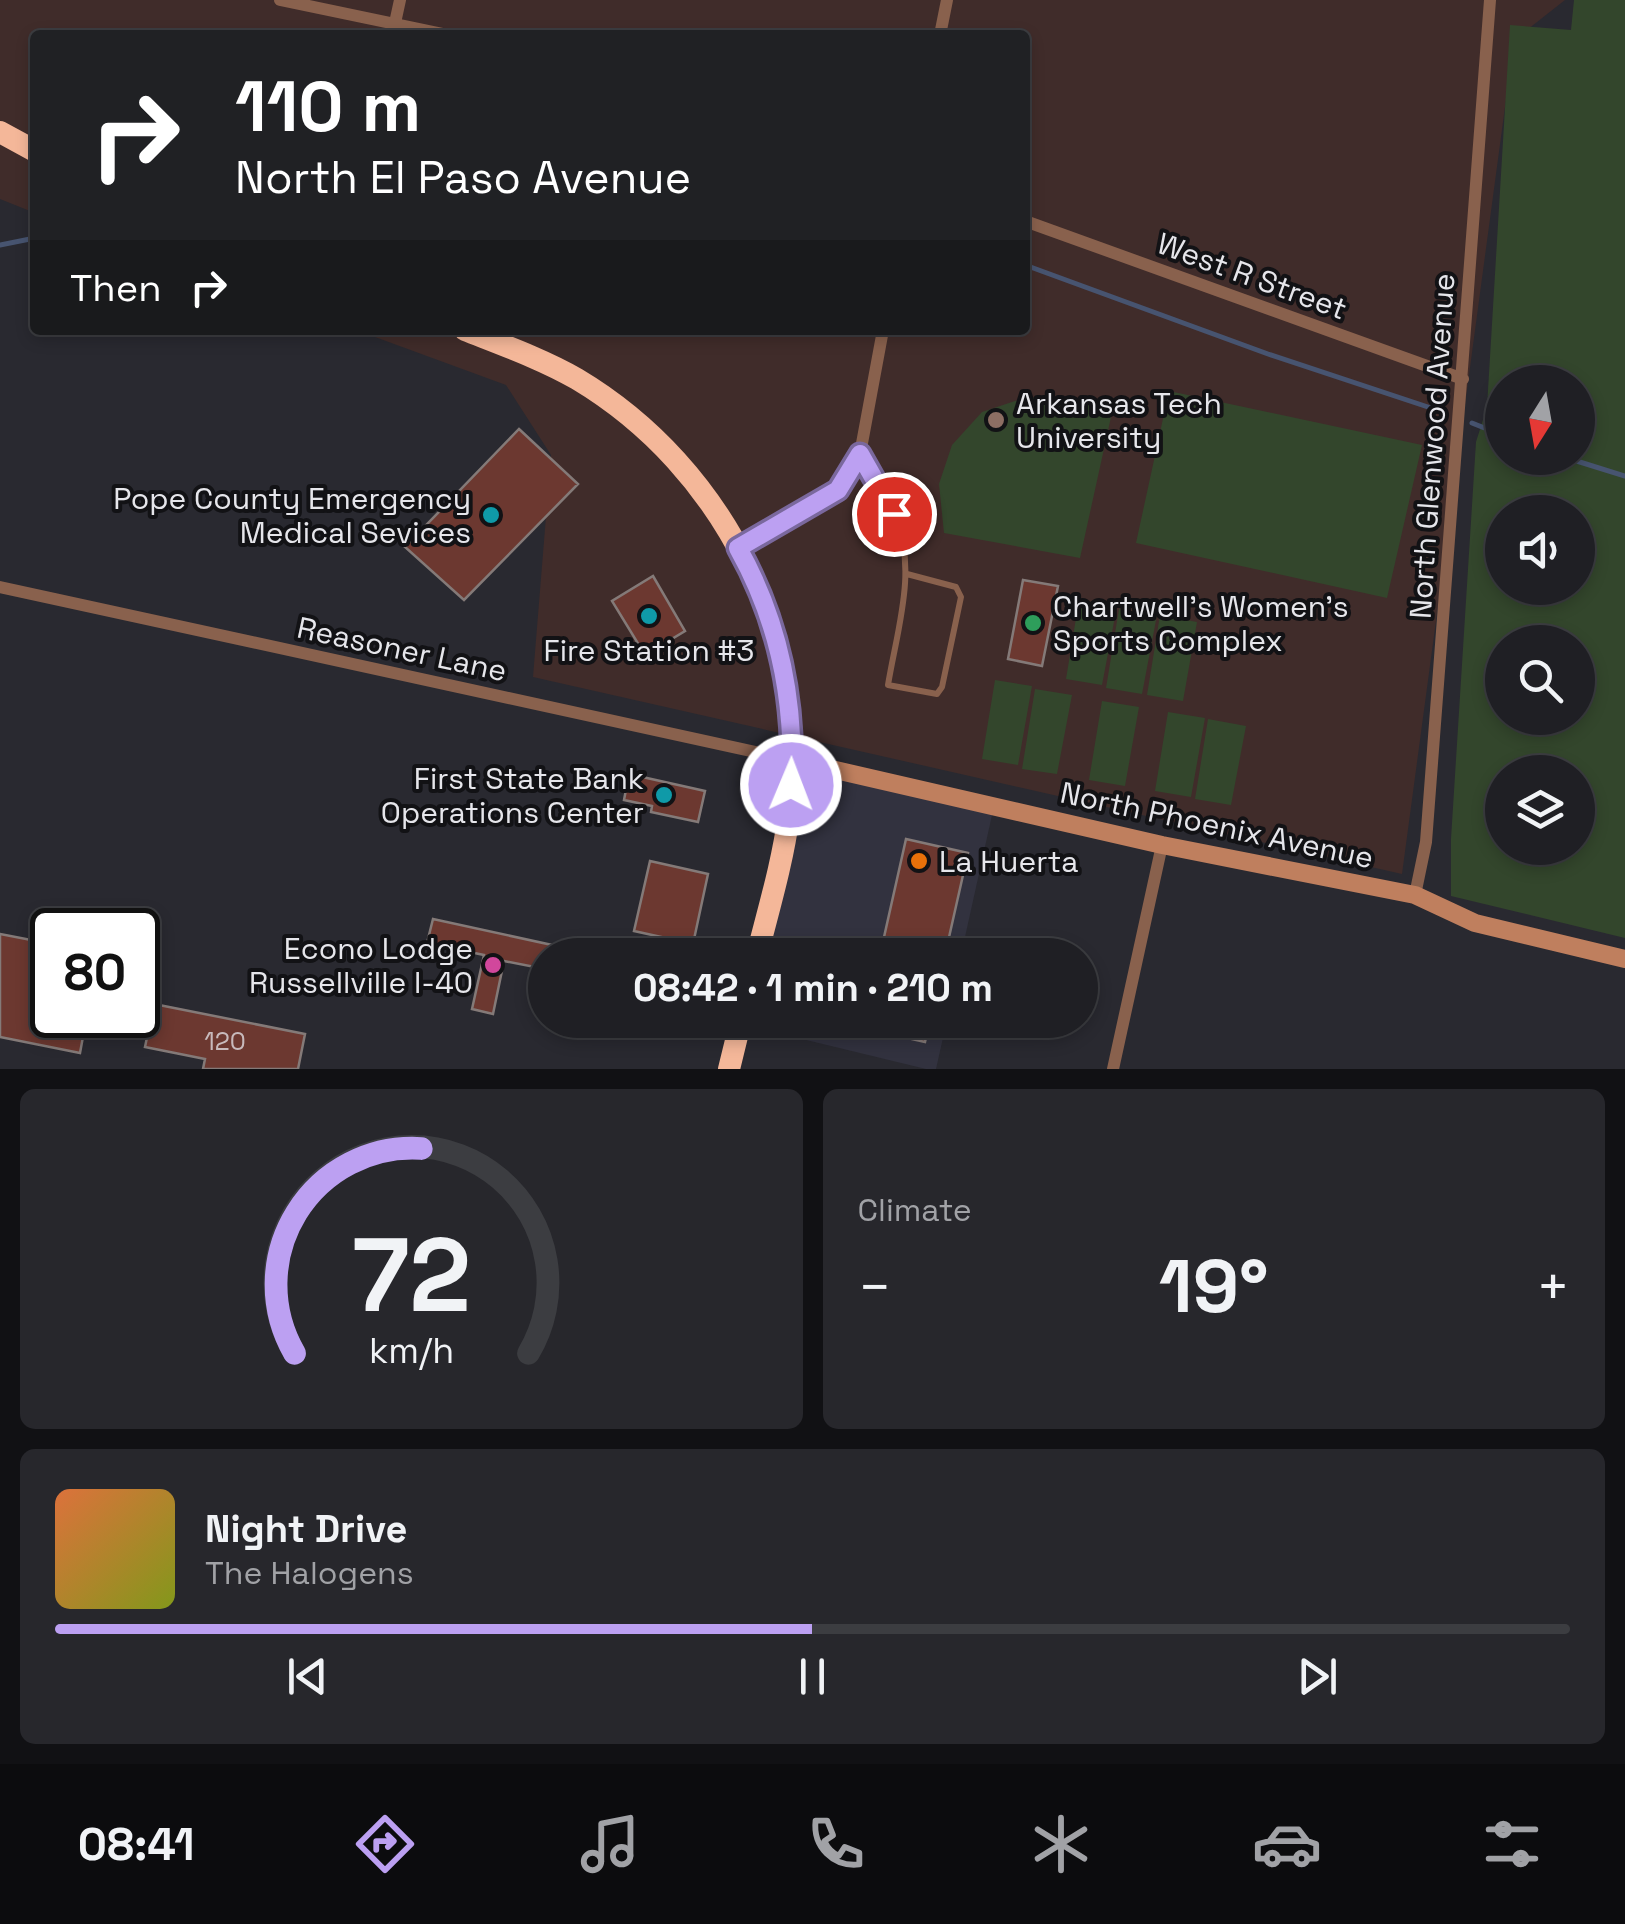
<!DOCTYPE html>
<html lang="en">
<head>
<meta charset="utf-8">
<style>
  body { margin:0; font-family:"Space Grotesk",sans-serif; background:#27272c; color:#f1f3f6; height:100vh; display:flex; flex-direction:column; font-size:38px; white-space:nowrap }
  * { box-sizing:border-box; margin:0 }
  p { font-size:32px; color:#a1a2a6 }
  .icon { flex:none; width:55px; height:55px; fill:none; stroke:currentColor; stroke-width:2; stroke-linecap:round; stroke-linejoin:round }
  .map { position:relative; height:1069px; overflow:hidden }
  .drawer { display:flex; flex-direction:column; gap:20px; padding:20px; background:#111114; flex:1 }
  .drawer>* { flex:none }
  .top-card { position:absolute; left:30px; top:30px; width:1000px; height:305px; border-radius:10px; box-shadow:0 5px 15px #0003,0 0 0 2px #3c3d41; background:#202124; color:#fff; overflow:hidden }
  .needle { width:65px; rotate:191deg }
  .fabs { position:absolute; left:1485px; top:365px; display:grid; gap:20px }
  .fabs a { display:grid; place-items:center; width:110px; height:110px; border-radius:50%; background:#1f1f24; box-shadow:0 5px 15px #0003,0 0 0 2px #3c3d41; font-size:50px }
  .speed { position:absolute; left:30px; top:908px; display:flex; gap:20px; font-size:50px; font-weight:700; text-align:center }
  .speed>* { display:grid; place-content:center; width:130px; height:130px; border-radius:50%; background:#1f1f24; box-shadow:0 5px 15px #0003,0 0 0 2px #3c3d41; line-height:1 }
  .speed .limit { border:5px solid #111; border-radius:15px; background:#fff; color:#111 }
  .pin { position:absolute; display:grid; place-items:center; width:85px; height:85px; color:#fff; margin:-42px; border:5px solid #fff; border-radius:50%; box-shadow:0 2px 10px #0007 }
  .me { position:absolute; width:110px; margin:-55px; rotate:1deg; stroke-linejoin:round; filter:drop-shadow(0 0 8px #0008) }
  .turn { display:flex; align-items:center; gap:35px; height:210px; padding:0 40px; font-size:45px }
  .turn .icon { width:130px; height:130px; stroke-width:2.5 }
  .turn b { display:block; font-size:70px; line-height:85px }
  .then { display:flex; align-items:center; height:95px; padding:0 40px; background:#0003; gap:20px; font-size:38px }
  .big { font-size:75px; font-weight:600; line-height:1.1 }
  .drawer .widget { flex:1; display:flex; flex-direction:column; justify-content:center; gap:15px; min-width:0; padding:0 35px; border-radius:15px; background:#27272c }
  .drawer .dial { align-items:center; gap:0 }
  .dial svg { height:260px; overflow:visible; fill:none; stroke:#3c3d41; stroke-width:7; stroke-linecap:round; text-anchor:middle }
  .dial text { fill:#f1f3f6; stroke:none }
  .song { display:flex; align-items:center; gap:30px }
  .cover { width:120px; height:120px; border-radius:15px; background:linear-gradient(135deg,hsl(20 70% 55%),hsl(70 70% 35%)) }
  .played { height:10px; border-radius:5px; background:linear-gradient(90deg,#bca0f2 50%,#3c3d41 50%) }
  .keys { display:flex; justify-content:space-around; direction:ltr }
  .heat { display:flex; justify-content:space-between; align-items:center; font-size:55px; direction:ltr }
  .drawer .tiles { flex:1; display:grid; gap:20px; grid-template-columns:1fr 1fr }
  .widget:last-child { grid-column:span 2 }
  .trip { position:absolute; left:528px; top:938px; width:570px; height:100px; border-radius:50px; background:#1f1f24; box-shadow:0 5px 15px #0003,0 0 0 2px #3c3d41; font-weight:600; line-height:100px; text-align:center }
  .menu { display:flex; height:160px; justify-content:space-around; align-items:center; background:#0c0c0e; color:#a1a2a6 }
  .menu .icon { width:70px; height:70px }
  .menu .on { color:#bca0f2 }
  .menu b { font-size:45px; color:#f1f3f6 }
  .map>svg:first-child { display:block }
</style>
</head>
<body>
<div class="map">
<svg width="1625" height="1069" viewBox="0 0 1625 1069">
  <rect width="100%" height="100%" fill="#292930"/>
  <path fill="#32323f" d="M792,760L994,806L961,955H757Z
    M741,1020H947L936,1069H926L740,1024Z"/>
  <path fill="#402c2a" d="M0,0H1565L1514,40L1402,874L533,677L551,455L506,385L356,330H1025V35H35V213L0,199Z"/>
  <path fill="#33462c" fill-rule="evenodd" d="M1574,0H1625V938L1451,896V839L1476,442L1487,407L1510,25L1571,30ZM1502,382H1578V458H1502ZM1502,512H1578V588H1502ZM1502,642H1578V718H1502ZM1502,772H1578V848H1502Z
    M1169,391L1422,445L1387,598L1136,543Z
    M1027,397L1083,402L1111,417L1080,558L944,533L939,484L952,445L982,412Z
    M1079,600L1117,606L1102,685L1066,679Z
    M1119,609L1157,615L1142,694L1106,688Z
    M1160,615L1197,622L1183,701L1147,695Z
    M995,680L1032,686L1018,765L982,759Z
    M1035,689L1072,695L1057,774L1022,769Z
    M1102,701L1139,707L1125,786L1089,780Z
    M1168,712L1205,718L1191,797L1155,791Z
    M1208,719L1246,726L1231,805L1195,799Z"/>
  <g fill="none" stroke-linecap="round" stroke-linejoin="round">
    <path stroke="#475470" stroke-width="5" d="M0,245L35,238
      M1025,265L1268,354L1437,410
      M1472,423L1502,435
      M1567,458L1625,476"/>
  </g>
  <path fill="#6c3830" stroke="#847a78" stroke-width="2.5" d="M519,429L578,484L464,600L405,547Z
    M653,576L685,631L645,655L612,601Z
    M1023,580L1058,586L1042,666L1008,659Z
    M629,774L705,791L698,822L651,812L652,806L624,800Z
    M906,839L968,853L945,955H880Z
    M650,861L708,874L693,944L634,931Z
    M433,919L575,950L574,955H545V969L504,961L493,1014L472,1009L484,955L427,943Z
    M0,934L52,944V1015H87L80,1053L0,1037Z
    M154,1004L305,1034L298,1069H203L205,1059L145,1047Z
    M851,1020H930L925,1042L850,1025Z"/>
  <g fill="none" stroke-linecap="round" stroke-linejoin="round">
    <path stroke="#89614d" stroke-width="6" d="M860,455C872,475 887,495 895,516C918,569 897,630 888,685L937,694L942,687L961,597L956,587L907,574"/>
    <path stroke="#89614d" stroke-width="12" d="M280,0L448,35
      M395,23L400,0
      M940,35L947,0
      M1025,221L1463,379
      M738,548L838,490L860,454L883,330
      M0,587L792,760
      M1415,895L1426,842L1490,0
      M1113,1069L1162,845"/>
    <path stroke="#bf7f5e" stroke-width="18" d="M792,760L1162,845L1415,895L1475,923L1625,959"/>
    <path stroke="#f4b799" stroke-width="22" d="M0,132L35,151
      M465,330C503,345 542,359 577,379C726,468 811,642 789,814C783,861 769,908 757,955
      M729,1069L741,1020"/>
  </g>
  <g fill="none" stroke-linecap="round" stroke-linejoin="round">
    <g stroke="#7a689d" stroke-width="25">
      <path id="route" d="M791,785C795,702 779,621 738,548L838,490L860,454L894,514"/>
    </g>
    <use href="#route" stroke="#bca0f2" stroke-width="18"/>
  </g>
  <circle fill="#8d6e63" stroke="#121215" stroke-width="4" cx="996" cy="420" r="10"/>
  <g fill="#0f9aa8" stroke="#121215" stroke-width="4">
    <circle cx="491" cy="515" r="10"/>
    <circle cx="649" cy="616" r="10"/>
    <circle cx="664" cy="795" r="10"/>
  </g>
  <circle fill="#2e9e5b" stroke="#121215" stroke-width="4" cx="1033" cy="623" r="10"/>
  <circle fill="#e8710a" stroke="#121215" stroke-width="4" cx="919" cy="861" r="10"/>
  <circle fill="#d1479c" stroke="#121215" stroke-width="4" cx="493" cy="965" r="10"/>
  <g text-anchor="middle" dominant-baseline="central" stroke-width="8" stroke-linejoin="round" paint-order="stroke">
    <g font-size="25" fill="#c8babc">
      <text x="225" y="1041">120</text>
    </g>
    <g font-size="30" fill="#e6e6eb" stroke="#121215">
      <text transform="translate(1252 276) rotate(20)">West R Street</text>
      <text transform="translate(1432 446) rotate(-86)">North Glenwood Avenue</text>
      <text transform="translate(402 649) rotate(12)">Reasoner Lane</text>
      <text transform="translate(1217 825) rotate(12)">North Phoenix Avenue</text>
    </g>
    <g font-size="30" fill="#e6e6eb" stroke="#121215" text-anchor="start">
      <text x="1016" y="403">Arkansas Tech<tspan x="1016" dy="34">University</tspan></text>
      <text x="471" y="498" text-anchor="end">Pope County Emergency<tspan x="471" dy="34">Medical Sevices</tspan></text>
      <text x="1053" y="606">Chartwell's Women's<tspan x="1053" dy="34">Sports Complex</tspan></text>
      <text x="649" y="650" text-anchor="middle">Fire Station #3</text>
      <text x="644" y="778" text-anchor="end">First State Bank<tspan x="644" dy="34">Operations Center</tspan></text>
      <text x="939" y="861">La Huerta</text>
      <text x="473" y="948" text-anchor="end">Econo Lodge<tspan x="473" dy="34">Russellville I-40</tspan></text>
    </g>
  </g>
</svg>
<div class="fabs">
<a><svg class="needle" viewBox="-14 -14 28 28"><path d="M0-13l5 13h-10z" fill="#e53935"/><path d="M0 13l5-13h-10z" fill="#a1a2a6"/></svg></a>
<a><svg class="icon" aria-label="sound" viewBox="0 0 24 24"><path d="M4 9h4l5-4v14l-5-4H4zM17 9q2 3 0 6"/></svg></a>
<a><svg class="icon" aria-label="search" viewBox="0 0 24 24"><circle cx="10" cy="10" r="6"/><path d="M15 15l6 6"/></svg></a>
<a><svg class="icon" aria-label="layers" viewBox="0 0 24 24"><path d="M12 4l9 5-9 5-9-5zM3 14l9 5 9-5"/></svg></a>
</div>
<div class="speed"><div class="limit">80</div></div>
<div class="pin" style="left:894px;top:514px;background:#d93025"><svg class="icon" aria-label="arrive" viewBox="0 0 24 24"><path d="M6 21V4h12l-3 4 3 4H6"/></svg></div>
<svg class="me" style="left:791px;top:785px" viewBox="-20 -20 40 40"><circle r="17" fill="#bca0f2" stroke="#fff" stroke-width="3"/><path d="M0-11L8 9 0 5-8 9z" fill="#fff"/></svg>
<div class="trip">08:42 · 1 min · 210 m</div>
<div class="top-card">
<div class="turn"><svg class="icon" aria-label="right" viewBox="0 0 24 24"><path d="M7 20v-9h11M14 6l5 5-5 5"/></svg><div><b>110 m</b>North El Paso Avenue</div></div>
<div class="then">Then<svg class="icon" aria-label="right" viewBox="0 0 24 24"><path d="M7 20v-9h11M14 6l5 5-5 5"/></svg></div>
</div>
</div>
<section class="drawer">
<div class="tiles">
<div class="widget dial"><svg viewBox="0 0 100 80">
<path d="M14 69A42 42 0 1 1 86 69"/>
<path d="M14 69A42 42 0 0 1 53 6" stroke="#bca0f2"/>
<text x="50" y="56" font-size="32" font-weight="700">72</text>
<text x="50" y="72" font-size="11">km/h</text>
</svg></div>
<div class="widget"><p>Climate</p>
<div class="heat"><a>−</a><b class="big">19°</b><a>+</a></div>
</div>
<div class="widget">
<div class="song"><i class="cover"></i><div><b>Night Drive</b><p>The Halogens</p></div></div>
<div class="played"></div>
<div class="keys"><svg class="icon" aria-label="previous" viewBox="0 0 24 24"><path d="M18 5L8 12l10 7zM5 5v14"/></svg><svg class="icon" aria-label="pause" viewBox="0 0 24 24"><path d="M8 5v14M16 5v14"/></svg><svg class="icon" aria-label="next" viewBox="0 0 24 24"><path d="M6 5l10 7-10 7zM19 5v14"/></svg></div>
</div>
</div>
</section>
<nav class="menu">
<b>08:41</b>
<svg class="icon on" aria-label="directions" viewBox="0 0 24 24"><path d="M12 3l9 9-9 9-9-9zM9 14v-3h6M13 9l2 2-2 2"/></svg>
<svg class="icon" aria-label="music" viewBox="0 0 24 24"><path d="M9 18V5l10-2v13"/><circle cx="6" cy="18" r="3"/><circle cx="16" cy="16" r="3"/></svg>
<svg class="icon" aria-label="phone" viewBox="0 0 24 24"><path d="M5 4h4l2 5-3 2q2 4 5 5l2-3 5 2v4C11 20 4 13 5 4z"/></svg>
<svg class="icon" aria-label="climate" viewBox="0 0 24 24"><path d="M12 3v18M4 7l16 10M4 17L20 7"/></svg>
<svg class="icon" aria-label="car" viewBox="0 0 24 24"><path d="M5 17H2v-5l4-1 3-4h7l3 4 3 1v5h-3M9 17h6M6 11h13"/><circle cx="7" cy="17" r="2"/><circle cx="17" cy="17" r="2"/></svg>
<svg class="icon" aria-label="filters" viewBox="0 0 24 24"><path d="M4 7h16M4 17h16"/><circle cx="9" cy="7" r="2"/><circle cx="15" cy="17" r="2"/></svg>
</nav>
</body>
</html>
